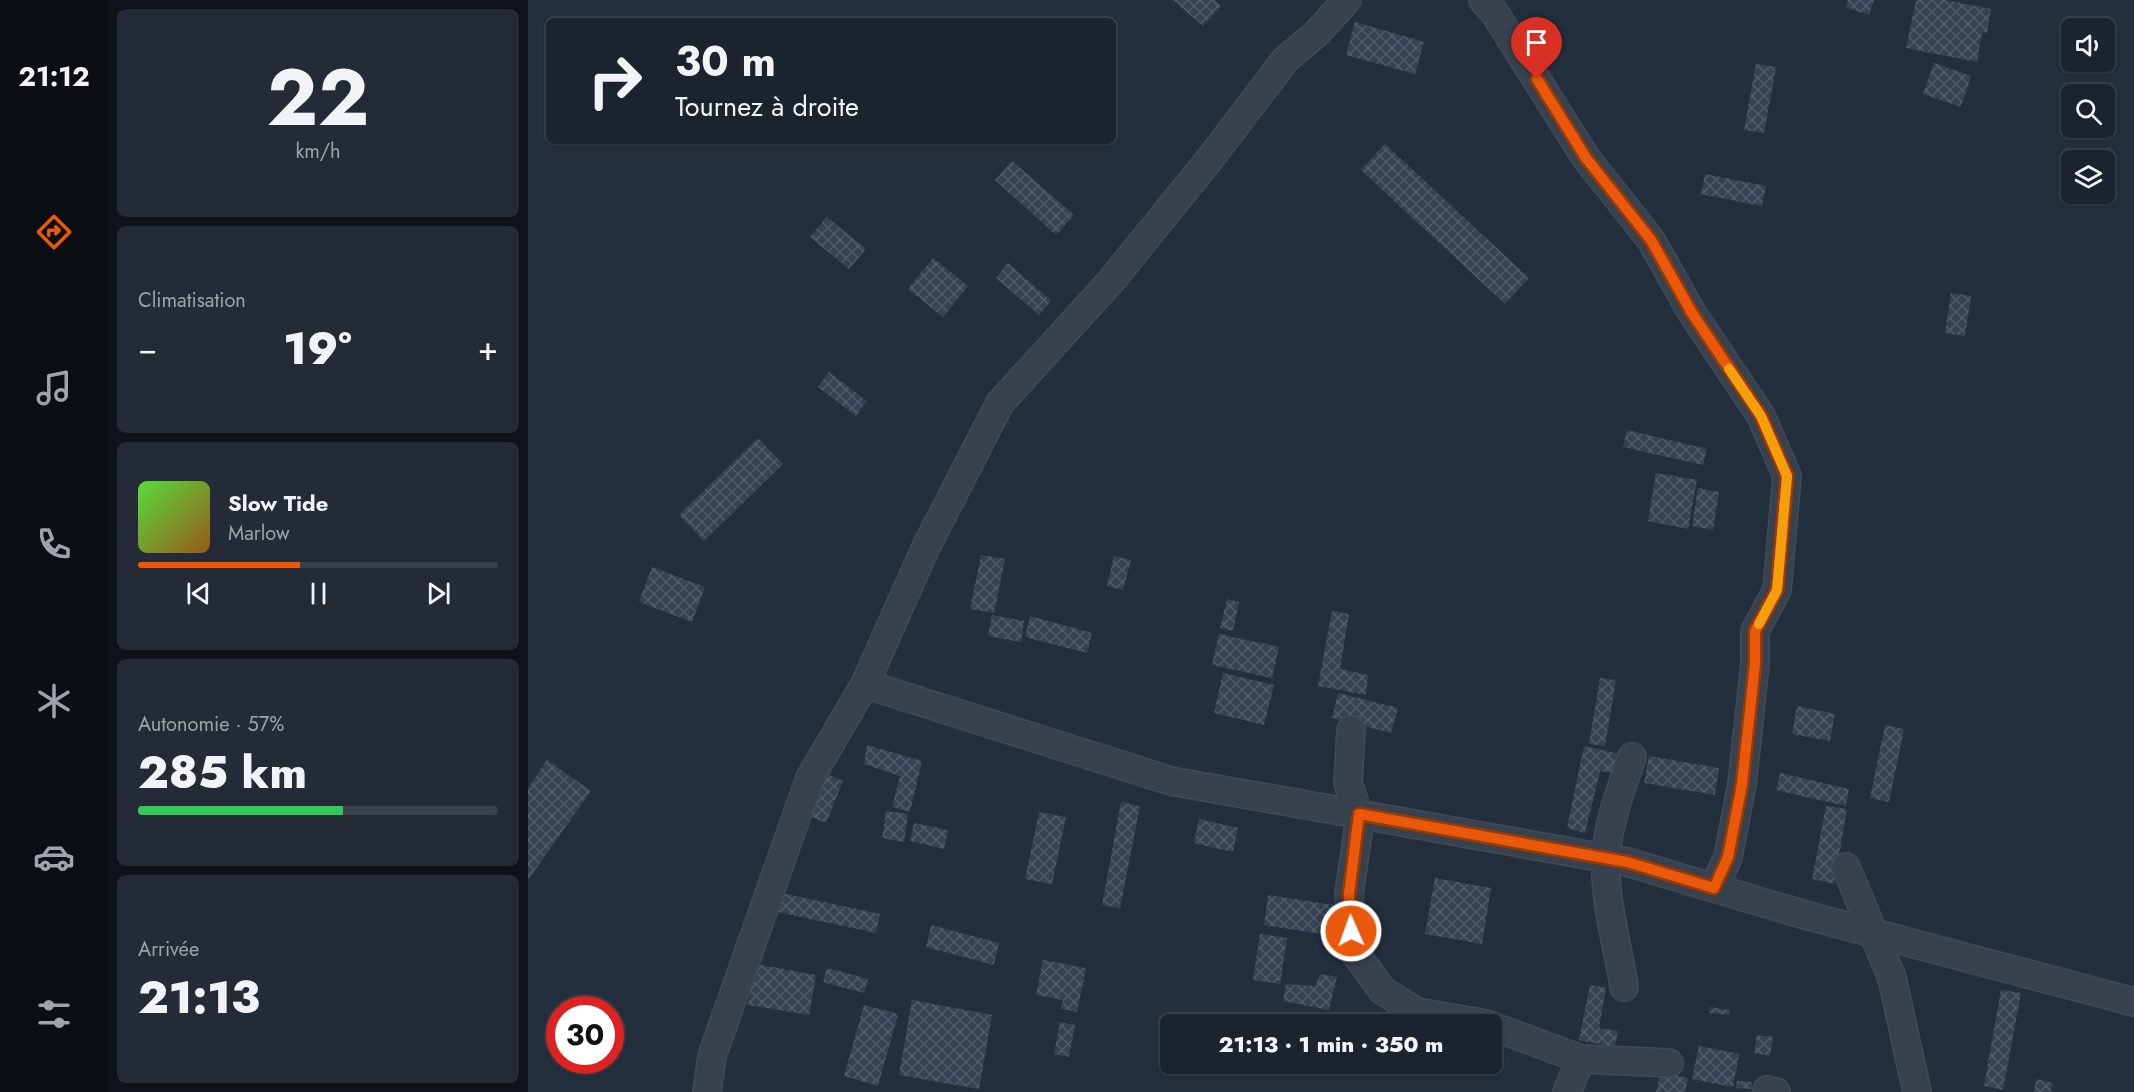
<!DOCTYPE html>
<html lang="fr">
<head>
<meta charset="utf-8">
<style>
  body { margin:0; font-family:Jost,sans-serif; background:#242b36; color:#f1f3f6; height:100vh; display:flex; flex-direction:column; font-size:22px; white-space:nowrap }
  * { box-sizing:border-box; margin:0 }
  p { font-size:20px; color:#a0a4aa }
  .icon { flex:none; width:33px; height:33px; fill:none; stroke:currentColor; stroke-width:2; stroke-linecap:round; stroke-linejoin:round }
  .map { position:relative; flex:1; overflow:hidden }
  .drawer { display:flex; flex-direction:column; gap:9px; padding:9px; background:#0f1319; width:420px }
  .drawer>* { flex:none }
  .guide { position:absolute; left:18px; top:18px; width:570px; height:126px; border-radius:9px; box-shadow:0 2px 4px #0004,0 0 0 2px #39404a; background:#1b232e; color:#f1f3f6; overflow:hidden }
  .tools { position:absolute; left:1533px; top:18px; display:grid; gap:12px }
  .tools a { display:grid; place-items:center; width:54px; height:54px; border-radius:9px; background:#1b232e; box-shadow:0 2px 4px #0004,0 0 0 2px #39404a; font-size:30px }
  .speed { position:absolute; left:18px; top:996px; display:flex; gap:12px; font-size:30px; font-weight:700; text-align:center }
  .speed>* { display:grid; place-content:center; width:78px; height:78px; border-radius:50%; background:#1b232e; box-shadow:0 2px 4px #0004,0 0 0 2px #39404a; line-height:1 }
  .speed .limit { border:9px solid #d22; background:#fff; color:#111 }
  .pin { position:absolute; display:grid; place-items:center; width:51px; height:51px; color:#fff; margin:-62px -26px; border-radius:50% 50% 50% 0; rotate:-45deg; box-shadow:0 0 6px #0007 }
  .pin .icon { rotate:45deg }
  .me { position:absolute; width:66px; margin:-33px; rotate:358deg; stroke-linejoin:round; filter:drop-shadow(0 0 4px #0008) }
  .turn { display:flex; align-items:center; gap:21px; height:126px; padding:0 30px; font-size:27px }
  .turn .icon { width:78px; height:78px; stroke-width:2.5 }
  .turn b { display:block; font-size:42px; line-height:51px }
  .big { font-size:45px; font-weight:800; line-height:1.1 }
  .drawer .tile { flex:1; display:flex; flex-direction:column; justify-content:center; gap:9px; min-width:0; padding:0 21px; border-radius:9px; background:#242b36 }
  .drawer .dial { align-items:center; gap:0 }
  .dial b { font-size:78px; line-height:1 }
  .song { display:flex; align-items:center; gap:18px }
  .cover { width:72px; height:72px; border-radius:9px; background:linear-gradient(135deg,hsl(110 70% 55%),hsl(30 70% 35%)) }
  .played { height:6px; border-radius:3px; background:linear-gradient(90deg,#ea580c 45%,#39404a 45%) }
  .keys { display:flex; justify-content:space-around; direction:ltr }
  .heat { display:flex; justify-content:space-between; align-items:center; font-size:33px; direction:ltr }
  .charge { height:9px; border-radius:4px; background:linear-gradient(90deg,#34c759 57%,#39404a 0) }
  .trip { position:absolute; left:632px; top:1014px; width:342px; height:60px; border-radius:9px; background:#1b232e; box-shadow:0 2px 4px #0004,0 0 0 2px #39404a; font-weight:800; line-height:60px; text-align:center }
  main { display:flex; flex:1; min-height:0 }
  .tab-bar { display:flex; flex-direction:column; width:108px; justify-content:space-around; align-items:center; background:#0b0e12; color:#a0a4aa }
  .tab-bar .icon { width:42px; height:42px }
  .tab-bar .selected { color:#ea580c }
  .tab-bar b { font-size:27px; color:#f1f3f6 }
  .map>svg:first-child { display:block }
</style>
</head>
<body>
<main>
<nav class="tab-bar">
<b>21:12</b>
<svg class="icon selected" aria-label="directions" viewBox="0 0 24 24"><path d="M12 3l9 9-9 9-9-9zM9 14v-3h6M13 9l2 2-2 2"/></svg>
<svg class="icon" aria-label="music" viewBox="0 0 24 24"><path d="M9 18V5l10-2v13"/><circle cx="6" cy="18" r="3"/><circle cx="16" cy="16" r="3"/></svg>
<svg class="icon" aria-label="phone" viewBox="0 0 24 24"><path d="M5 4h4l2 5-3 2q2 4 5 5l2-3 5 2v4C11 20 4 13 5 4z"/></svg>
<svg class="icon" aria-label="climate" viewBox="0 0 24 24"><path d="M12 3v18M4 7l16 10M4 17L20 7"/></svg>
<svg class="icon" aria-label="car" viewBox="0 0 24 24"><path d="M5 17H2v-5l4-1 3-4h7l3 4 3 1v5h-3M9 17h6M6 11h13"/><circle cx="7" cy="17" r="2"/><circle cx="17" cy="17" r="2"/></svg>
<svg class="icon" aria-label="filters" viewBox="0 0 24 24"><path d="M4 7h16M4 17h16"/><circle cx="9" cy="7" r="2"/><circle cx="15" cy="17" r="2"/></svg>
</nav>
<section class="drawer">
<div class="tile dial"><b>22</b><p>km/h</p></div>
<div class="tile"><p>Climatisation</p>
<div class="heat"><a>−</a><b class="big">19°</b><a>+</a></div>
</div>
<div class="tile">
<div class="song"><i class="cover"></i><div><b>Slow Tide</b><p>Marlow</p></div></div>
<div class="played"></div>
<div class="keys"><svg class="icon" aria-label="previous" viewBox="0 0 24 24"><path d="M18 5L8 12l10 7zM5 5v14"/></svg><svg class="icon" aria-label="pause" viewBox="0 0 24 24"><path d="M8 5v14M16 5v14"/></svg><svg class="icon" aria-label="next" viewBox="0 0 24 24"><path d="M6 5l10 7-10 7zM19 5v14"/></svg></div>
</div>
<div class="tile"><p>Autonomie · 57%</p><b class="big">285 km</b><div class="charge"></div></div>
<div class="tile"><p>Arrivée</p><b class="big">21:13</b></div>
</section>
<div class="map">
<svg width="1606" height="1092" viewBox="0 0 1606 1092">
  <defs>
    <pattern id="building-cross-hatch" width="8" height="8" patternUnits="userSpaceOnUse" patternTransform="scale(1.5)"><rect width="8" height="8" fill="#364354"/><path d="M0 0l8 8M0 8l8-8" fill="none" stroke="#515c6b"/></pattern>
  </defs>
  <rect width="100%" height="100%" fill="#242f3e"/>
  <path fill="url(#building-cross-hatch)" d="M645,0H687L693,6L675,26Z
    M1320,0H1346L1341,15L1318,7Z
    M1388,0H1417L1463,9L1459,33L1454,32L1449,62L1378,48Z
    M827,22L896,42L887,74L818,55Z
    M1406,63L1443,76L1433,107L1395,94Z
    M1228,64L1248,67L1236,133L1216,130Z
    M857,144L1001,278L977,304L833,170Z
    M484,161L546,215L528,235L467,180Z
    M1177,174L1238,186L1234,206L1173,194Z
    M299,217L338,249L321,269L282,237Z
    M405,258L440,286L415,317L380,289Z
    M480,263L523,301L511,315L468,278Z
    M1423,293L1443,296L1437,336L1417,333Z
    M301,372L339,401L328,416L290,387Z
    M1099,430L1179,449L1175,465L1095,447Z
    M230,438L255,464L176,541L151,515Z
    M1128,473L1169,480L1160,529L1120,521Z
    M1170,488L1191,492L1185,530L1164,526Z
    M453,555L477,559L466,613L442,609Z
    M586,556L603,560L595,590L579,586Z
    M124,567L177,587L164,622L111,602Z
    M699,599L711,602L705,631L692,628Z
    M804,611L821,614L812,669L840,675L838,695L790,686Z
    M464,615L496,621L493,642L460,636Z
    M502,616L564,633L559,653L497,637Z
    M691,634L751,647L744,678L684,665Z
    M695,673L746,685L736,725L686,713Z
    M1072,678L1088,680L1077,746L1061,744Z
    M810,693L870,708L863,733L804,718Z
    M1269,706L1307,714L1302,741L1264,734Z
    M1357,725L1376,729L1361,802L1342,798Z
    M339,745L394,761L382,812L364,807L372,776L336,764Z
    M1056,746L1092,754L1087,773L1072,771L1057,833L1039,828Z
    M1121,756L1191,768L1187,795L1116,783Z
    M19,760L63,791L0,880V788Z
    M296,773L315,781L298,823L279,815Z
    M1252,773L1321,789L1318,806L1248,790Z
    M593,802L612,806L592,908L574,905Z
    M1298,806L1319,809L1306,884L1284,879Z
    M358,811L380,814L376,842L354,838Z
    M511,812L538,817L524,884L497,879Z
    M671,819L710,828L705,852L666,843Z
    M386,823L420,830L416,849L382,841Z
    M907,878L963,888L954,944L897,934Z
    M249,892L352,914L348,933L245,911Z
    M740,895L818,907L814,937L736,925Z
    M403,925L471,943L466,965L398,947Z
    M732,934L759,938L752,984L725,980Z
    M515,960L558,968L549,1012L533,1009L535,1000L508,995Z
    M227,964L288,975L281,1015L220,1005Z
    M299,968L340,979L336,993L295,982Z
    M792,974L809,977L801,1010L755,1001L758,984L787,986Z
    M1062,985L1078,988L1071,1028L1090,1031L1087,1047L1051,1040Z
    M1473,990L1493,993L1475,1090L1456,1086Z
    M384,1000L464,1015L451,1089L371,1075Z
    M336,1005L370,1014L350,1086L316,1076Z
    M1182,1007L1202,1010L1201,1015L1181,1013Z
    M532,1022L547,1025L541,1057L526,1054Z
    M1229,1035L1245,1037L1242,1056L1226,1053Z
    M1171,1046L1211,1054L1205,1087L1164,1079Z
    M963,1048L974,1050L970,1075L920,1066V1064H963Z
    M1133,1071L1160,1078L1157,1092H1128Z
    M1508,1079L1525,1083L1523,1092H1506Z
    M1209,1081L1224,1082V1089L1208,1088Z"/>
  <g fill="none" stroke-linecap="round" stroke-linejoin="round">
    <g stroke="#414a57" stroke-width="30">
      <path id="minor" d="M955,0L966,12L1058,158L1123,240L1164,313L1233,416L1259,476L1249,590L1227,631V664L1214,784L1200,857L1186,888
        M337,684L643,781L1099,862L1277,915L1606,1002
        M823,730L820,783L832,818L821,894L824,949L855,991L889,1012L958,1024
        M1318,867L1364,978L1389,1092
        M1096,987C1090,946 1076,901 1078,859C1079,826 1093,789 1104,757
        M963,1026L1053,1059L1039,1092
        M1053,1059L1141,1063
        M1239,1090L1248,1092
        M179,1092L184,1056L282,778L337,684L398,547L472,403L583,281L681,160L758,59L789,33L819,0"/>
    </g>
    <use href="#minor" stroke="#38414e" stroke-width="27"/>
  </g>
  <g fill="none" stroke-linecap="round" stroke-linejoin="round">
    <g stroke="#983908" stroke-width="15">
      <path id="route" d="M823,931L821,894L831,814L1099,862L1186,888L1200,857L1214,784L1227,664V631L1249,590L1259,476L1233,416L1164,313L1123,240L1058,158L1009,79"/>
    </g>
    <use href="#route" stroke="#ea580c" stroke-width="10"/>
    <path stroke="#f59e0b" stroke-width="10" d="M1201,369L1233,416L1259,476L1249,590L1231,624"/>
  </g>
</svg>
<div class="tools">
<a><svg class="icon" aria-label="sound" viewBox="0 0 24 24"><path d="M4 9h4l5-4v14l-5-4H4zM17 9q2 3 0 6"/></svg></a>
<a><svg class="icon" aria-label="search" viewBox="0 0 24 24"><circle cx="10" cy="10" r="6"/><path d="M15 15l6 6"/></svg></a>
<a><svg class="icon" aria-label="layers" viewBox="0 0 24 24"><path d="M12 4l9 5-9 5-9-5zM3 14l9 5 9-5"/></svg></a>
</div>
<div class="speed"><div class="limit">30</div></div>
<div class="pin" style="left:1009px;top:79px;background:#d93025"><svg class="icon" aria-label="arrive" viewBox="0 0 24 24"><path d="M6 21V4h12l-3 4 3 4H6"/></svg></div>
<svg class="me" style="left:823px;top:931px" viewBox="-20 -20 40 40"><circle r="17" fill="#ea580c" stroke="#fff" stroke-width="3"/><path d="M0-11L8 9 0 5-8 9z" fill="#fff"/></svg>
<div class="trip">21:13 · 1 min · 350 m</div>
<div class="guide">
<div class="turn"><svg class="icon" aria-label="right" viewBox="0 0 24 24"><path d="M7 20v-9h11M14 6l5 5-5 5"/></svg><div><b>30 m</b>Tournez à droite</div></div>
</div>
</div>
</main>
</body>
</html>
